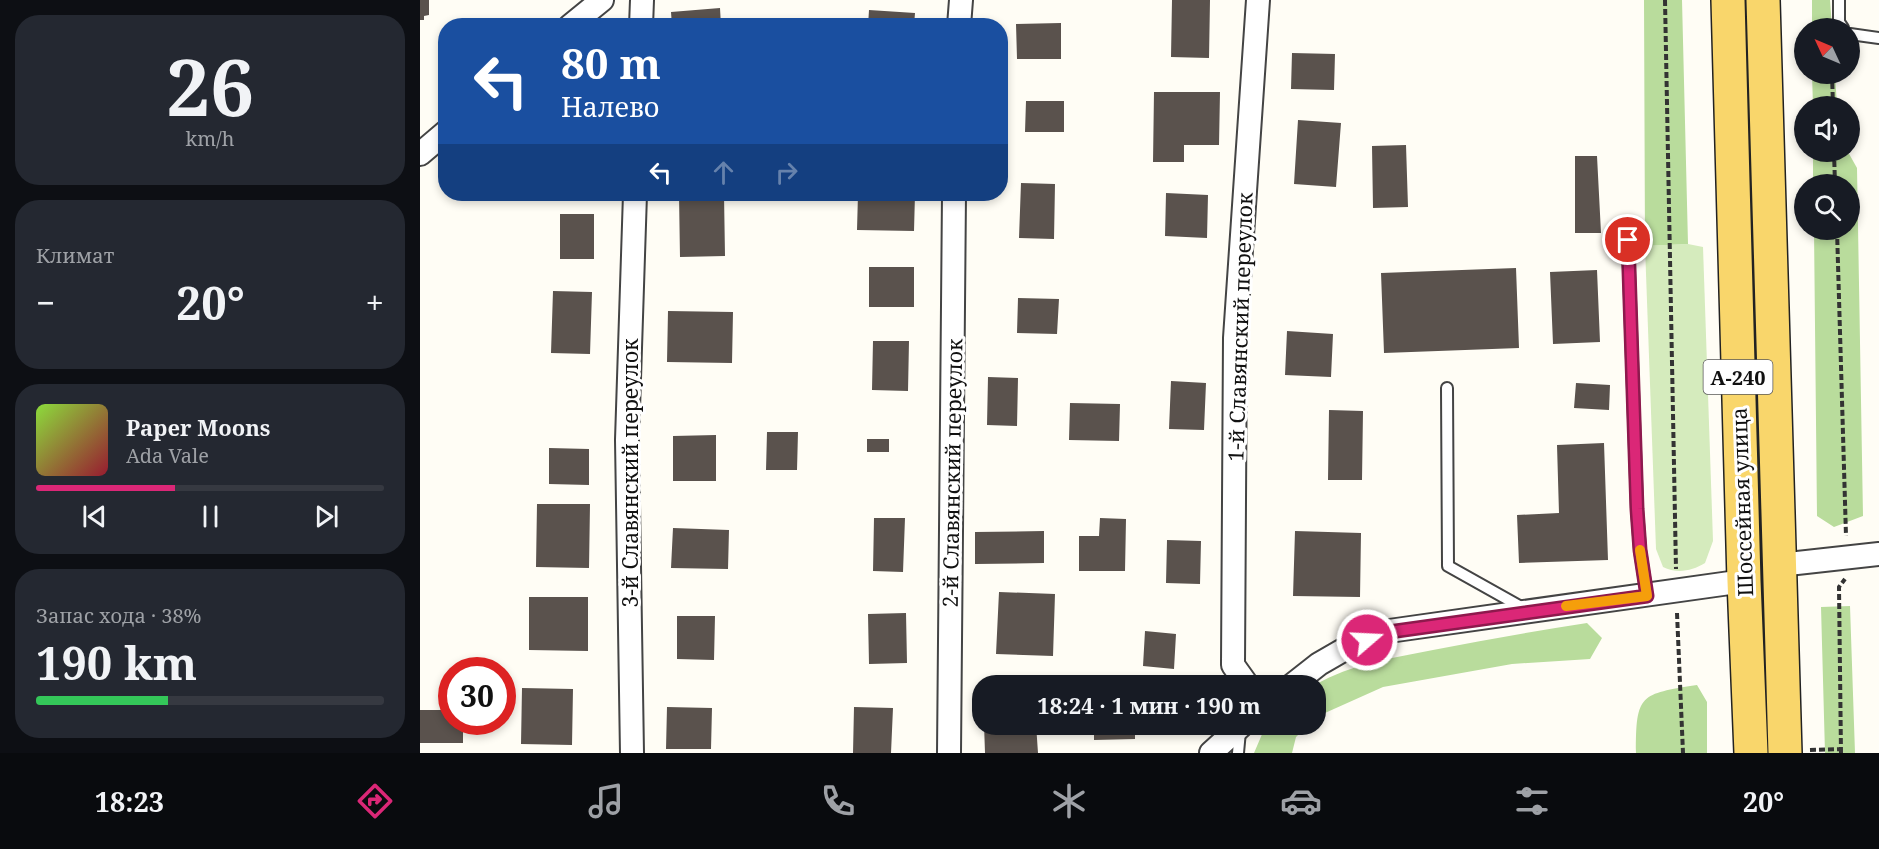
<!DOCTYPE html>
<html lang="ru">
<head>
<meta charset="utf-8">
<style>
  body { margin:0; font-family:"Noto Serif",serif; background:#242831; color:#f1f3f6; height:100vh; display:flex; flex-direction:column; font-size:22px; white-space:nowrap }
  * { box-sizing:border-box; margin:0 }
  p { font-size:20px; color:#9ea1a6 }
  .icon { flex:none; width:33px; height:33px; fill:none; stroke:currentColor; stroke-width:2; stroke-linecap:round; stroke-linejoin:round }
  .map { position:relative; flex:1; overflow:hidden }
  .side { display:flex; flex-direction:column; gap:15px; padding:15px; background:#0d0f14; width:420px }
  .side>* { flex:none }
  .banner { position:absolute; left:18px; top:18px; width:570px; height:183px; border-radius:24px; box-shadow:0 3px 9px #0003; background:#1a4fa0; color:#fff; overflow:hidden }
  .needle { width:39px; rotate:314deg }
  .controls { position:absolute; left:1374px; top:18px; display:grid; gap:12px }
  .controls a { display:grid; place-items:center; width:66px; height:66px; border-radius:50%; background:#171b24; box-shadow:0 3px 9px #0003; font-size:30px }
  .speed { position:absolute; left:18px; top:657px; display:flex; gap:12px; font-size:30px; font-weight:700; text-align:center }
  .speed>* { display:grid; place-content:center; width:78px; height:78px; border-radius:50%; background:#171b24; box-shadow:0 3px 9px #0003; line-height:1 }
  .speed .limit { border:9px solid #d22; background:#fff; color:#111 }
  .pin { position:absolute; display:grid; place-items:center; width:51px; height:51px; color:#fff; margin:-26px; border:3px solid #fff; border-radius:50%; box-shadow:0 2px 6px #0007 }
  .me { position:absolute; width:66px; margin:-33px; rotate:71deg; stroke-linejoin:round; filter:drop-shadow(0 0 4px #0008) }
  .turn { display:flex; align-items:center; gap:21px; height:126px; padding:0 24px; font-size:27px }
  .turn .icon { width:78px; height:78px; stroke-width:2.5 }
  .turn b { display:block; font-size:42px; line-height:51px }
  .lanes { display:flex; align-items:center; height:57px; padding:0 24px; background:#0003; justify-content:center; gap:30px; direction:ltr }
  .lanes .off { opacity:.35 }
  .big { font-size:45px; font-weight:700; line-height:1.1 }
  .side .card { flex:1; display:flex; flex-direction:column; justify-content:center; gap:9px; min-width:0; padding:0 21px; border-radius:24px; background:#242831 }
  .side .dial { align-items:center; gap:0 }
  .dial b { font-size:78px; line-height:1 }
  .song { display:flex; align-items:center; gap:18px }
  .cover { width:72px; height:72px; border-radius:9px; background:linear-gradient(135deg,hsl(90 70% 55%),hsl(350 70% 35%)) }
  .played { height:6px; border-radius:3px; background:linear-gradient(90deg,#db2777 40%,#363941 40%) }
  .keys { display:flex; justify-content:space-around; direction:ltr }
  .heat { display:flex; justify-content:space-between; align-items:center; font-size:33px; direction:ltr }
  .charge { height:9px; border-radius:4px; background:linear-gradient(90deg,#34c759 38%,#363941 0) }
  .trip { position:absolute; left:552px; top:675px; width:354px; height:60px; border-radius:24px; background:#171b24; box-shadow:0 3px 9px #0003; font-weight:700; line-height:60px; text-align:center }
  .menu { display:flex; height:96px; justify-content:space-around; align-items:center; background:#090b0e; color:#9ea1a6 }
  .menu .icon { width:42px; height:42px }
  .menu .current { color:#db2777 }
  .menu b { font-size:27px; color:#f1f3f6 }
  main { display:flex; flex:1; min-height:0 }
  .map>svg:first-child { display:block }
</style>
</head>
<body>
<main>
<section class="side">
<div class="card dial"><b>26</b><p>km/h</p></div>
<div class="card"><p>Климат</p>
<div class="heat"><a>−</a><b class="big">20°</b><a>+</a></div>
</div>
<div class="card">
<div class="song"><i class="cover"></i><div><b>Paper Moons</b><p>Ada Vale</p></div></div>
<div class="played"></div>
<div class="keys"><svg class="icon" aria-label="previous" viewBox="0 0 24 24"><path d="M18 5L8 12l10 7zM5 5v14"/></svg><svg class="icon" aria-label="pause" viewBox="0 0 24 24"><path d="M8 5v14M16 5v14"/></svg><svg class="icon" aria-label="next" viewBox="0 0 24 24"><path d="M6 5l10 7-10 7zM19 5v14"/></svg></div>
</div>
<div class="card"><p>Запас хода · 38%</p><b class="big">190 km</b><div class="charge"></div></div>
</section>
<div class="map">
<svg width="1459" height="753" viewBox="0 0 1459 753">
  <rect width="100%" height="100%" fill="#fffdf5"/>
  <path fill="#d5ebbd" d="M1268,244L1283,247L1293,541L1285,563C1272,571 1257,574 1243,567L1236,549L1225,246Z"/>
  <path fill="#b9dc9c" d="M1224,0H1262L1268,244L1225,246Z
    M1392,0H1410L1412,28H1392Z
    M1392,74H1415L1417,106H1393Z
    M1393,152H1428L1437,168L1443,516L1414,527L1397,516L1394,230H1430V184H1393Z
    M1430,606L1435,753H1405L1401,607Z
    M1167,623L1182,638L1170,659L1092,664L963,687L896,717L895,685C931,664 972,658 1013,650C1064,640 1115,631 1167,623Z
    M1277,685L1287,702V753H1216C1216,694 1220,694 1277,685Z
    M846,725V724L888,725L876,737L872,753H834Z"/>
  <path fill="#5a524d" d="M0,0H9V15L4,16V20H0Z
    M752,0H790L789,58L751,57Z
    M300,8L301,26H252L251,12Z
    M449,10L495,13L494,26H448Z
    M641,23V59H597L596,24Z
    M872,53L915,54L914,90L871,89Z
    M734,92H800L799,145H764V162H733Z
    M606,101H644V132H605Z
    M878,120L921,123L916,187L874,184Z
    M986,145L988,207L953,208L952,146Z
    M1155,156H1177L1181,233H1155Z
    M601,183L635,184L634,239L599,238Z
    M746,193L788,195L787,238L745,236Z
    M259,194H304L305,256L260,257Z
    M438,194H495L494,231L437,230Z
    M140,214H174V259H140Z
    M449,267H494V307H449Z
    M1096,268L1099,348L964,353L961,273Z
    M1177,270L1180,342L1133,344L1130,272Z
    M133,291L172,292L170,354L131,353Z
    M598,298L639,299L637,334L597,333Z
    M248,311L313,312L312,363L247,362Z
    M867,331L913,334L911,377L865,375Z
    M453,341H489L488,391L452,390Z
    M568,377L598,378L597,426L567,425Z
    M751,381L786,383L784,430L749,429Z
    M1156,383L1190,385L1189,410L1154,408Z
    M650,403L700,404L699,441L649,440Z
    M909,410L943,411L942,480H908Z
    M347,432H378L377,470H346Z
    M296,435V481H253V436Z
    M447,439H469V452H447Z
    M1184,443L1188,560L1099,563L1097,515L1139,513L1137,445Z
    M129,448L169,449V485L129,484Z
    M117,504H170L169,568L116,567Z
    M454,518H485L483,572L453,571Z
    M680,518L706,519L705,571H659V536H679Z
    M253,528L309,530L308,569L251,568Z
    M624,531V563L555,564V532Z
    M875,531L941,533L940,597L873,596Z
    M747,540L781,541L780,584L746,583Z
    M579,592L635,594L633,656L576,654Z
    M109,597H168V651L109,650Z
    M486,613L487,663L449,664L448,614Z
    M257,616H295L294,660L257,659Z
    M725,631L756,634L754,669L723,666Z
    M102,688L153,689L152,745L101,744Z
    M247,707L292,708L291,749H246Z
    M434,707L473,708L471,753H433Z
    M0,710H32V722H43V743H0Z
    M564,724H616L618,753H565Z
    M674,724H715V739L674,740Z"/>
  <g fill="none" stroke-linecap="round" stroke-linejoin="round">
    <g stroke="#444" stroke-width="14">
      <path id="service" d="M1419,0V22L1423,28
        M1430,34L1459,38
        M1208,240L1217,509L1220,550L1227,596
        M1027,388L1028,566L1103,608
        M818,753L820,731"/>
    </g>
    <g stroke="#444" stroke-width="26">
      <path id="minor" d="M150,26L182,0
        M221,26L222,0
        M539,26L541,0
        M0,154L26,132
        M1359,565L1459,554
        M828,686L813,665L815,338L838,0
        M871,686L899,664L925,649L969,631L1324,581
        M212,753L207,440L215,194
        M529,753L534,194
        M791,753L823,724"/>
    </g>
    <g stroke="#222" stroke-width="36">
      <path id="primary" d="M1308,0L1324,581L1331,753
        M1343,0L1365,753"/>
    </g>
    <path stroke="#333" stroke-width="4" stroke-dasharray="6 3" stroke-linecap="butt" d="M1245,0L1256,569
      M1412,74L1413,106
      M1414,152L1415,184
      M1417,230L1426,536
      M1257,613L1263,753
      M1390,750L1421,749
      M1421,753L1419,587L1425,579"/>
    <use href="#service" stroke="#fff" stroke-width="10"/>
    <use href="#minor" stroke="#fff" stroke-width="22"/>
    <use href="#primary" stroke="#f9d66b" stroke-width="33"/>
  </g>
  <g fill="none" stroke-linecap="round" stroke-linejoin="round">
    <g stroke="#8e194d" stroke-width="15">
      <path id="route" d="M947,640L969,632L1227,596L1220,550L1217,509L1208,240"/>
    </g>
    <use href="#route" stroke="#db2777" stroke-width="10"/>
    <path stroke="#f59e0b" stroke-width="10" d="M1146,606L1227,596L1220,550"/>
  </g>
  <g text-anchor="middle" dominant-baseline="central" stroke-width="6" stroke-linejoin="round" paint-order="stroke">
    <rect fill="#fff" stroke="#585858" stroke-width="1.5" x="1283.5" y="360" width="69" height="34" rx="4.5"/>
    <g font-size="20" font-weight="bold" fill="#111">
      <text x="1318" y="377">А-240</text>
    </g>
    <g font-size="21" fill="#111" stroke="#fff">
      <text transform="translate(820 327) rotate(-88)">1-й Славянский переулок</text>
      <text transform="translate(210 473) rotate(-90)">3-й Славянский переулок</text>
      <text transform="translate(532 473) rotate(-89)">2-й Славянский переулок</text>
      <text transform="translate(1322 502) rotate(-92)">Шоссейная улица</text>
    </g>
  </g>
</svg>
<div class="controls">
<a><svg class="needle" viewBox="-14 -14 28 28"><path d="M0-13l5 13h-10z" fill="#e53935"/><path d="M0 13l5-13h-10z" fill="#9ea1a6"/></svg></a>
<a><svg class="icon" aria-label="sound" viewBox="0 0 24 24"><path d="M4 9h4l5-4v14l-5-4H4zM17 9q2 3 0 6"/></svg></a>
<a><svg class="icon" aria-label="search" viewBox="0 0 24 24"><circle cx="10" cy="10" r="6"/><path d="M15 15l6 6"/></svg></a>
</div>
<div class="speed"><div class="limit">30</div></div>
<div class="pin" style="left:1208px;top:240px;background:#d93025"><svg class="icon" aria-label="arrive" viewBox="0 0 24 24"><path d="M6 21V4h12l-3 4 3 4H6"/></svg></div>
<svg class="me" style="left:947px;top:640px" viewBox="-20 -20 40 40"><circle r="17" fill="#db2777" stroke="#fff" stroke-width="3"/><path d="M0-11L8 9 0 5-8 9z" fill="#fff"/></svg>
<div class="trip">18:24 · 1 мин · 190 m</div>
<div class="banner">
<div class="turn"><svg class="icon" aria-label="left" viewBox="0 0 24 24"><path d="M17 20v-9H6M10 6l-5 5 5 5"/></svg><div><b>80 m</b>Налево</div></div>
<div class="lanes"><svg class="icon" aria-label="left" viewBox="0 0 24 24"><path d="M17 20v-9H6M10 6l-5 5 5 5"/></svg><svg class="icon off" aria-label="ahead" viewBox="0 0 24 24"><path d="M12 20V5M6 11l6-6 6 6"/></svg><svg class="icon off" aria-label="right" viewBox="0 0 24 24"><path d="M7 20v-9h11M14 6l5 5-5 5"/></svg></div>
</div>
</div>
</main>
<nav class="menu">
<b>18:23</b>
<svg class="icon current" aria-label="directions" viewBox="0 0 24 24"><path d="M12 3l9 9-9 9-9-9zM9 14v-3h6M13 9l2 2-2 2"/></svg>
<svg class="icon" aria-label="music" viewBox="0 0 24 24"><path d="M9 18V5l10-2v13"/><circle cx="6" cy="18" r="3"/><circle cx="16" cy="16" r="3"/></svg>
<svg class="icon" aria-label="phone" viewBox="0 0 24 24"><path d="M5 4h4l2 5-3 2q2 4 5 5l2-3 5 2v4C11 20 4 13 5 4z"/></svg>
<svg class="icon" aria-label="climate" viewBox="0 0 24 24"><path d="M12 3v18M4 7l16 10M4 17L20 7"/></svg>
<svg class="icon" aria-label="car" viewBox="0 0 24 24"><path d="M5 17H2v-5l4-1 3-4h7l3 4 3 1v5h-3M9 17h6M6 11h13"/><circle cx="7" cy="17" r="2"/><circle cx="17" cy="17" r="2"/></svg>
<svg class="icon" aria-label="filters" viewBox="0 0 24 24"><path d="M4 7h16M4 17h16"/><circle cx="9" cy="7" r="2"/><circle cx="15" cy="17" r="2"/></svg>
<b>20°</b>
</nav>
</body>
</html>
